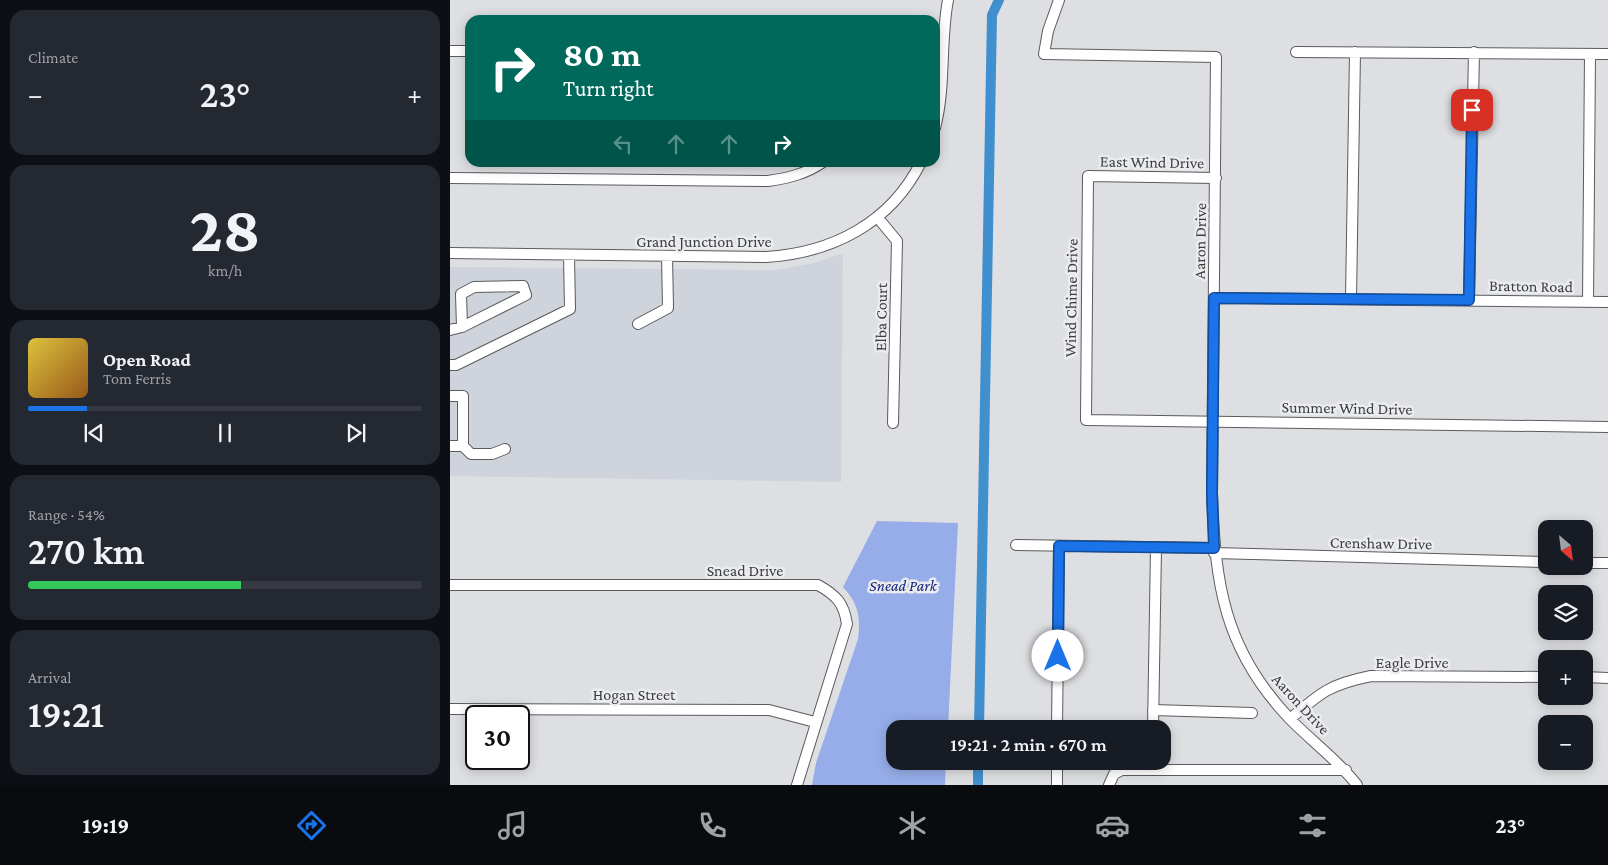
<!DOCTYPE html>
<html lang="en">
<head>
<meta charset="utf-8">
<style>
  body { margin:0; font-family:"Crimson Pro",serif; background:#242831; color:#f1f3f6; height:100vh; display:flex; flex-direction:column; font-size:19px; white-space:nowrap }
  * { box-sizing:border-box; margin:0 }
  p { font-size:16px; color:#9ea1a6 }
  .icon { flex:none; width:28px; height:28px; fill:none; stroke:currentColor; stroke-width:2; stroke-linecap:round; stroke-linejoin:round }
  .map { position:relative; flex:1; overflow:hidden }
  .details { display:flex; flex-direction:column; gap:10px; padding:10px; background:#0d0f14; width:450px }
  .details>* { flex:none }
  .hud { position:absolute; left:15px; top:15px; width:475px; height:152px; border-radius:15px; box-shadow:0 2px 12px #0003; background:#00695c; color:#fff; overflow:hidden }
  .needle { width:32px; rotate:152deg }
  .fabs { position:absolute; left:1088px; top:520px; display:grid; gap:10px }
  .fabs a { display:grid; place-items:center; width:55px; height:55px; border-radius:10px; background:#171b24; box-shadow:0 2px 12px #0003; font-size:25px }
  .speed { position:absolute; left:15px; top:705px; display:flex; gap:10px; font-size:25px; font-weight:700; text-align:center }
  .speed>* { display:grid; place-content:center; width:65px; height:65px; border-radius:50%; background:#171b24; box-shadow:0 2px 12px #0003; line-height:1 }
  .speed .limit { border:2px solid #111; border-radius:8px; background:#fff; color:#111 }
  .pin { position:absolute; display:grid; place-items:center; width:42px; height:42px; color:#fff; margin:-21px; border-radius:10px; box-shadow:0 2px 8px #0006 }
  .me { position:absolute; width:55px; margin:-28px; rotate:0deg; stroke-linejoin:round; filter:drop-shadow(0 0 4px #0008) }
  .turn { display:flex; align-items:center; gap:18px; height:105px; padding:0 15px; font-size:22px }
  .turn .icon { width:65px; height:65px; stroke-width:2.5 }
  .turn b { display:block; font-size:35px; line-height:42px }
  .lanes { display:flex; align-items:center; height:48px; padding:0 15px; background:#0003; justify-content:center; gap:25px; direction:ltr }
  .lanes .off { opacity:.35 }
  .big { font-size:38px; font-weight:600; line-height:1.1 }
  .details .tile { flex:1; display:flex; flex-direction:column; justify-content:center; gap:8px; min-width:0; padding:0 18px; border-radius:15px; background:#242831 }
  .details .dial { align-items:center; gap:0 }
  .dial b { font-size:65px; line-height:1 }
  .song { display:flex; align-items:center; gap:15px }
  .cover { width:60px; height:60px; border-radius:8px; background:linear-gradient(135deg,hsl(50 70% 55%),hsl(30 70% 35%)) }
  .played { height:5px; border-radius:2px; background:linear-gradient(90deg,#1a73e8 15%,#363941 15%) }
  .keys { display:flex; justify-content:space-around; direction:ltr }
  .heat { display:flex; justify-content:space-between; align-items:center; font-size:28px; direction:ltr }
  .charge { height:8px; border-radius:4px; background:linear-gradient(90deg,#34c759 54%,#363941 0) }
  .trip { position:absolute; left:436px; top:720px; width:285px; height:50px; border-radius:15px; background:#171b24; box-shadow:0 2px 12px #0003; font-weight:600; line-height:50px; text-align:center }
  .dock { display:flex; height:80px; justify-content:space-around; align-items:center; background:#090b0e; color:#9ea1a6 }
  .dock .icon { width:35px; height:35px }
  .dock .current { color:#1a73e8 }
  .dock b { font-size:22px; color:#f1f3f6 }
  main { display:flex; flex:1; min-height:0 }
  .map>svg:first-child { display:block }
</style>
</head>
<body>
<main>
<section class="details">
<div class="tile"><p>Climate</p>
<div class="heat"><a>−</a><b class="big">23°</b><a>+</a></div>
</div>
<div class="tile dial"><b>28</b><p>km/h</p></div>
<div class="tile">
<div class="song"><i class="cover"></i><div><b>Open Road</b><p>Tom Ferris</p></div></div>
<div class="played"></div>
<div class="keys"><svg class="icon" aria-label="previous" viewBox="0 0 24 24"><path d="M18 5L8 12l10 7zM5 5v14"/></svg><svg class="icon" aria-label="pause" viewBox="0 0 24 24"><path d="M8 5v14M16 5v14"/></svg><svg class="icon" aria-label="next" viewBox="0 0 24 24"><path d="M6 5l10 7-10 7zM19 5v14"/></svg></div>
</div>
<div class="tile"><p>Range · 54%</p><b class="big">270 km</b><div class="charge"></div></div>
<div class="tile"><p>Arrival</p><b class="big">19:21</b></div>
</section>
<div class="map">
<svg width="1158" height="785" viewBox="0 0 1158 785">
  <rect width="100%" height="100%" fill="#dedfe2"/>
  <path fill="#cfd3dc" d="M393,253L391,482L0,476V267L325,270L364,263Z"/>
  <path fill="#96ade9" d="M427,521L508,523L498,729H445V761H496L495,785H362L366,763L408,639C411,618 408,603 393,587Z"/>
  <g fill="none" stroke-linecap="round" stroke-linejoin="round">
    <path stroke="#408fce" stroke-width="10" d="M529,729L542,15L549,0
      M528,785V761"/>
    <g stroke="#5a5b5d" stroke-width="12">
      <path id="minor" d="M609,0L598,31L594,54L766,57L762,493C765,584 774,649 839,718C861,741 887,759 907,785
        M0,51H20
        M846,52L1158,54
        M485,128C496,86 490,42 498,0
        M0,178L318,181C338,178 356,174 373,162
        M766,178L638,176L636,420L1158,427
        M428,218L447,241L443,423
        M0,253L316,257C382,253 441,223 471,162
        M764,298L1158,302
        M901,298L905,52
        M1019,300L1024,52
        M1138,302L1140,54
        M188,324L218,308L217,256
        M0,330L12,327L76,295L73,286L24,287L11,294L12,327
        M0,365H6L120,309L119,255
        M0,396H13V446H0
        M13,446L21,454H42L55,449
        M566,545L764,548
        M764,553L1096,562
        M1134,563H1158
        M0,585H368C386,595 394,603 397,624L347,785
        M1134,677L1158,678
        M0,709L319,710L365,722
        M703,710L802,713
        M840,719C871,692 881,684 921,676L1096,677
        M607,729L609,546
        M703,729L706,548
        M607,785V761
        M659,785L664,774L672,770H896"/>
    </g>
    <use href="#minor" stroke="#fff" stroke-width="10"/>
  </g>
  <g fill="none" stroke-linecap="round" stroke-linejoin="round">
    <g stroke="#114b97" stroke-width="12">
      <path id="route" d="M608,656L609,546L764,548L762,493L764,298L1019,300L1022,110"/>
    </g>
    <use href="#route" stroke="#1a73e8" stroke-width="9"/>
  </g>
  <g text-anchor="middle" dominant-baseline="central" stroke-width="5" stroke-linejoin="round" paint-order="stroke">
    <g font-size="16" fill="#3c3d3e" stroke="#ebecef">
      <text transform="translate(702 162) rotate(1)">East Wind Drive</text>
      <text x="254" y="241">Grand Junction Drive</text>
      <text transform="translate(750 241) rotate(-89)">Aaron Drive</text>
      <text transform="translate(1081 286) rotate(1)">Bratton Road</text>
      <text transform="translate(621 298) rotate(-89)">Wind Chime Drive</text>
      <text transform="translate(431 317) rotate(-89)">Elba Court</text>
      <text transform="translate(897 408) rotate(1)">Summer Wind Drive</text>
      <text transform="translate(931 543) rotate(1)">Crenshaw Drive</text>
      <text x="295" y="570">Snead Drive</text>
      <text x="962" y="662">Eagle Drive</text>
      <text x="184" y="694">Hogan Street</text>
      <text transform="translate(851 704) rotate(47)">Aaron Drive</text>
    </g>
    <g font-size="16" font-style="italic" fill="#14247f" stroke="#ebecef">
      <text x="453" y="585">Snead Park</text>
    </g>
  </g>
</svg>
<div class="fabs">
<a><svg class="needle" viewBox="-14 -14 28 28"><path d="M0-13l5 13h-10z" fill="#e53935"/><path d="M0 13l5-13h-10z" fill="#9ea1a6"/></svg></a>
<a><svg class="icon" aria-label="layers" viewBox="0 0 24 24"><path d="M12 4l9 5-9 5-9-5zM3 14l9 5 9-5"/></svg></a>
<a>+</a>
<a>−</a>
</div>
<div class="speed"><div class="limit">30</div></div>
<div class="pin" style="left:1022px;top:110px;background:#d93025"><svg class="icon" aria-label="arrive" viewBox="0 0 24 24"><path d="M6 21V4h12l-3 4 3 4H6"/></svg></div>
<svg class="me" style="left:608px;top:656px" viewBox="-20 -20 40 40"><circle r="19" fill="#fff"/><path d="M0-13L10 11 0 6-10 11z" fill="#1a73e8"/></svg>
<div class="trip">19:21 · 2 min · 670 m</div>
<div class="hud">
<div class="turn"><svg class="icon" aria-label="right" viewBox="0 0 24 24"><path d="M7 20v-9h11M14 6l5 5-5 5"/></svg><div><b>80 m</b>Turn right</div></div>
<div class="lanes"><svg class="icon off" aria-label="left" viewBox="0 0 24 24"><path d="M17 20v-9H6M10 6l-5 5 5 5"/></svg><svg class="icon off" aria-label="ahead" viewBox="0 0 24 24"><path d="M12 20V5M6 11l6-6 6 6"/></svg><svg class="icon off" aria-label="ahead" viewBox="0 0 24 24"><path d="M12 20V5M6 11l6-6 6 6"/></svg><svg class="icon" aria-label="right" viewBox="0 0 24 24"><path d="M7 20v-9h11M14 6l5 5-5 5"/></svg></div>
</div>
</div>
</main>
<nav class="dock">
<b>19:19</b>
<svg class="icon current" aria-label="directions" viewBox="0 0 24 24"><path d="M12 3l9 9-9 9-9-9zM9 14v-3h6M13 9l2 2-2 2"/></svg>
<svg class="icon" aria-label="music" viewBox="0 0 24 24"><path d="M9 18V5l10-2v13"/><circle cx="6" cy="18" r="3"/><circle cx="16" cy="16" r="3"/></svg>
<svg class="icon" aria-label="phone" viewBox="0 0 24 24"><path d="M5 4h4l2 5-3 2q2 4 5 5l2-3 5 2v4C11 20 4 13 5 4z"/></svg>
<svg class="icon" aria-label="climate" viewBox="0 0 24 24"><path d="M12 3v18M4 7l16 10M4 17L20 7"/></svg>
<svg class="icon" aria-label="car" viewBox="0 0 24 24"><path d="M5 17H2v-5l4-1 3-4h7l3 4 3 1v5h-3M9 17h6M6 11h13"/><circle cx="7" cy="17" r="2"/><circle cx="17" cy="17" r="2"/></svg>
<svg class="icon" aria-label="filters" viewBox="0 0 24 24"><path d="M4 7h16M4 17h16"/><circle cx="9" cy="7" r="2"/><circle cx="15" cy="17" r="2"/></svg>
<b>23°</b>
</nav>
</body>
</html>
